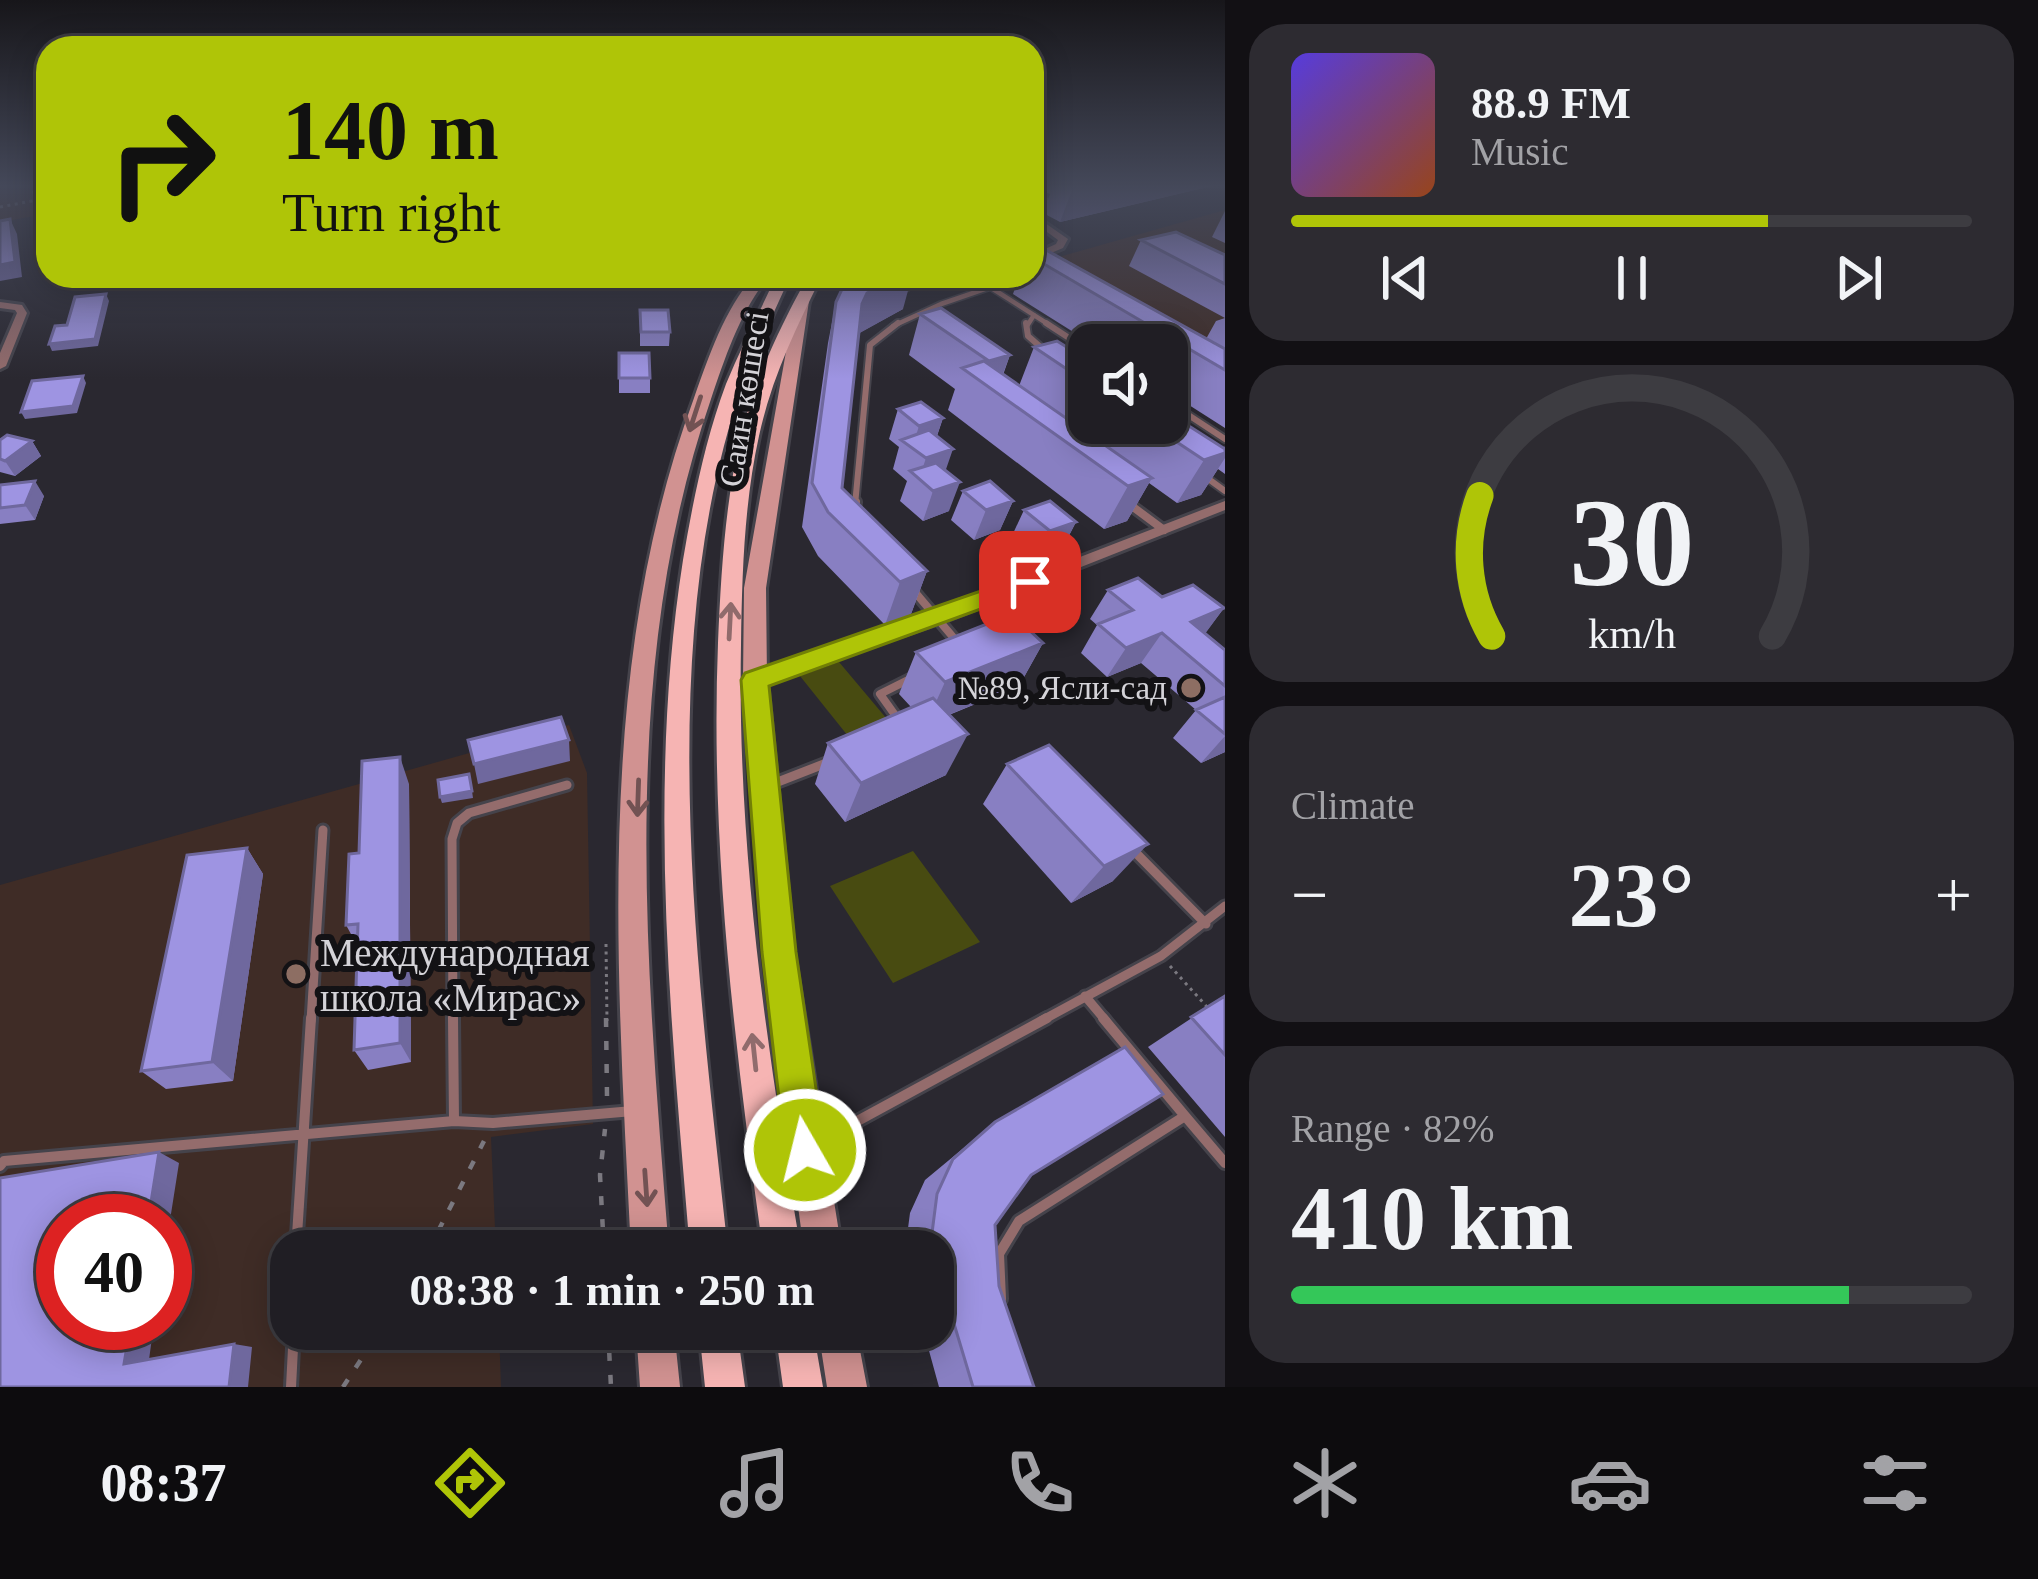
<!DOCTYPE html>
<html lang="en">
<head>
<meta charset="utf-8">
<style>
  body { margin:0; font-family:Georgia,serif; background:#2d2b31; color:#f1f3f6; height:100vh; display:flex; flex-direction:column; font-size:45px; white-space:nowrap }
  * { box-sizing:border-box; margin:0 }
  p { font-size:39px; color:#a2a2a6 }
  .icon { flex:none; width:66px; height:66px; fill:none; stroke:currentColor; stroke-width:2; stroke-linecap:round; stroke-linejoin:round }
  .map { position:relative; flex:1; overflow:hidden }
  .sheet { display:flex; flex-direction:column; gap:24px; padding:24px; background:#121014; width:813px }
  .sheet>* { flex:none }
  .hud { position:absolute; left:36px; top:36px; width:1008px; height:252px; border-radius:36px; box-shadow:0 6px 30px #0003,0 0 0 3px #3d3c41; background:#afc507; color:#111; overflow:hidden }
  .buttons { position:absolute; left:1068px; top:324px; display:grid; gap:24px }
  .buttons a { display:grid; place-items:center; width:120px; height:120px; border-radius:24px; background:#201e24; box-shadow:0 6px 30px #0003,0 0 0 3px #3d3c41; font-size:60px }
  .speed { position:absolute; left:36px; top:1194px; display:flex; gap:24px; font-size:60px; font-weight:700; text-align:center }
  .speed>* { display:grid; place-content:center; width:156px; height:156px; border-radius:50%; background:#201e24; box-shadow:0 6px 30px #0003,0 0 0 3px #3d3c41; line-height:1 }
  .speed .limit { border:18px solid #d22; background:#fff; color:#111 }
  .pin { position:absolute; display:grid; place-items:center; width:102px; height:102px; color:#fff; margin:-51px; border-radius:24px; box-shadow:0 6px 18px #0006 }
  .me { position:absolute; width:132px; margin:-66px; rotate:352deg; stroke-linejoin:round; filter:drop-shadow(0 0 9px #0008) }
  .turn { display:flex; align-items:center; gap:42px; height:252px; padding:0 48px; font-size:54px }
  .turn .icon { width:156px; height:156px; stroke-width:2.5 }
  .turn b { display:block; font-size:84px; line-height:102px }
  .big { font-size:90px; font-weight:700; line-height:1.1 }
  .sheet .card { flex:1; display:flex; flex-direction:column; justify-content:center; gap:18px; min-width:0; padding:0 42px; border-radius:36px; background:#2d2b31 }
  .sheet .dial { align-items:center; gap:0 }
  .dial svg { height:312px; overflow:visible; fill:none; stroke:#3d3c41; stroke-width:7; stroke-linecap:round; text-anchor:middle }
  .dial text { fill:#f1f3f6; stroke:none }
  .song { display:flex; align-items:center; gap:36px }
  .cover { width:144px; height:144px; border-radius:18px; background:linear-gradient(135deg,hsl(250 70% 55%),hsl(20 70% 35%)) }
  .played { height:12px; border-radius:6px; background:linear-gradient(90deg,#afc507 70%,#3d3c41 70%) }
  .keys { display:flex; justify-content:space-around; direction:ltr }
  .heat { display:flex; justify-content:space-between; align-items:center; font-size:66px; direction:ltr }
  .charge { height:18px; border-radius:9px; background:linear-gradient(90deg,#34c759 82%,#3d3c41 0) }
  .trip { position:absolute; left:270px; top:1230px; width:684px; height:120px; border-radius:36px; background:#201e24; box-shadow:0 6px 30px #0003,0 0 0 3px #3d3c41; font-weight:700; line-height:120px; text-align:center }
  .tabs { display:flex; height:192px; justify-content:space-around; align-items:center; background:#0d0c0e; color:#a2a2a6 }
  .tabs .icon { width:84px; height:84px }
  .tabs .on { color:#afc507 }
  .tabs b { font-size:54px; color:#f1f3f6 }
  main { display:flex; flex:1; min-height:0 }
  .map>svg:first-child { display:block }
</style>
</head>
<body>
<main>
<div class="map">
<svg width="1225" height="1387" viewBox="0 0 1225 1387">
  <rect width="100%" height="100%" fill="#2a2830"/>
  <path fill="#3f2c26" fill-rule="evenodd" d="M0,184H48V199L36,202L41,215L0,222Z
    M1225,210V377L1041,262Z
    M569,725L587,773L593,1124L491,1137L496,1251H291V1329H499L501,1387H0V885ZM63,1221H165V1323H63Z"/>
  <path fill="#484b11" d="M839,662L892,725L852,741L800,676Z
    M913,851L980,942L893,983L830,886Z"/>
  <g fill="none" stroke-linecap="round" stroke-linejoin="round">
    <g stroke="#45434b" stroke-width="8">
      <path id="lane-far4" d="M1032,192L1052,203
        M635,276L692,285L724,276
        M971,276L997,286
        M993,289L1051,326
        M899,291L939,276
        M893,326L941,304L1023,276
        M1027,326L1034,315"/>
    </g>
    <g stroke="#45434b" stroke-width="10">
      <path id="lane-far3" d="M1026,323L1028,336L1044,350
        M1046,323L1089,351
        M1167,401L1225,439
        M1203,475L1225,491
        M855,505L870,345L898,323"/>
    </g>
    <g stroke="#45434b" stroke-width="14">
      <path id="lane-far2" d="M1129,504L1164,530
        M855,509L856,502
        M914,591L958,643
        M900,722L880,694L910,679"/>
    </g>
    <g stroke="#45434b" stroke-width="15">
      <path id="lane-far1" d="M770,785L829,762
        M1134,851L1206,924
        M1085,996L1106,1021
        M311,1021L323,830
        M453,1021L452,839L457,823L469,813L567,785
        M1041,1021L1161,956L1225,906"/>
    </g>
    <g stroke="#45434b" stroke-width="16">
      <path id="lane" d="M453,1018L454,1121
        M1185,1116L1225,1163
        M817,1143L1047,1018
        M0,1166L4,1161L454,1121L493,1123L633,1111
        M296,1251L311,1018
        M1001,1299L999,1254L1019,1221L1185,1116L1103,1018
        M291,1387L294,1329"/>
    </g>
    <g stroke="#45434b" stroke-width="6">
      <path id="street" d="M1063,198L1066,199V203L1032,211V205Z
        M1032,214L1068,239L1063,248L1032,261V255L1056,244L1058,240L1032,221Z
        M0,302L22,305L27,313L6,366L0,369V353L17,313L15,310L0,308Z
        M1225,501V510L945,621L755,686L747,680L749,676L935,613Z"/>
    </g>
    <g stroke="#45434b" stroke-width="6">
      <path id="secondary" d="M754,276H769C740,312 726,355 711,399C617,670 647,971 669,1251H631C617,969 594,668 694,398C709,356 724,310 754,276Z
        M802,297L809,301L766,588L767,680L794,952L842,1251H804L764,952L743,680L744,588L795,301Z
        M636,1329H674L680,1387H640Z
        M818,1329H856L867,1387H827Z"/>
    </g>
    <g stroke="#45434b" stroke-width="6">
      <path id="primary" d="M776,276H790C775,312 756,348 743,384C651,644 699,982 728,1251H690C671,1022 647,789 683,560C693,501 705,440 726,384C741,347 760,312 776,276Z
        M808,276H822C796,327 771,380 759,436C744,504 742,576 741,645C737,849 767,1050 801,1251H763C735,1049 710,847 718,643C721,574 725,503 741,435C755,379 780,327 808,276Z
        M699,1329H737L745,1387H705Z
        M775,1329H813L823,1387H783Z"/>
    </g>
    <path stroke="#7b7980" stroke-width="3" stroke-dasharray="3 4.5" stroke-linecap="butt" d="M30,184L37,200L48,198
      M0,207L37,200
      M606,944L607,1021
      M1170,966L1208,1008"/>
    <path stroke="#7b7980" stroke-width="4.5" stroke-dasharray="9 14" stroke-linecap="butt" d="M606,1018L607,1096
      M428,1251L484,1141
      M604,1251L600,1175L605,1129
      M608,1329L611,1387
      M343,1387L381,1329"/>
    <use href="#lane-far4" stroke="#946c6c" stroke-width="4.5"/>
    <use href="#lane-far3" stroke="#946c6c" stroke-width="6"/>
    <use href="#lane-far2" stroke="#946c6c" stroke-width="8"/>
    <use href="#lane-far1" stroke="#946c6c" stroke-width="9"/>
    <use href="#lane" stroke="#946c6c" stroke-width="10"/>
    <use href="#street" fill="#946c6c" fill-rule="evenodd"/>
    <use href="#secondary" fill="#d19291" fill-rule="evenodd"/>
    <use href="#primary" fill="#f6b4b3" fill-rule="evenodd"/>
  </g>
  <path fill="#887fc2" d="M1032,184H1220L1060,222L1043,213L1050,194L1037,188L1032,201Z
    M1225,211V243L1212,237Z
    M1141,240L1225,255V428L1167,391V345H1094L1013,294L1019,276H1032V253L1206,339L1216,321L1225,318L1129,266Z
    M836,302L903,309L859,333L842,488L927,571L911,614L885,625L818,556L802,527L828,343Z
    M640,310L670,332L669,346H640Z
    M920,314L1010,355L1003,375L1019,386L1034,347L1089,361V423H1167L1224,448L1225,446V474L1218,469L1201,495L1177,503L1149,483L1127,521L1104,529L948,410L955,389L909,355Z
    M619,353L650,378V393H619Z
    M898,409L943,418L937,436L945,470L949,511L923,521L900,501L907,481L893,469L899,447L889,439Z
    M0,440L32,441L41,456L15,476L0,472Z
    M0,485L44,496L35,520L0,524Z
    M963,491L1013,501L1000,530L974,540L951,520Z
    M1024,510L1076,522L1061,551L1035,561L1010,540Z
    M1108,590L1224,608L1205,633L1225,650V752L1201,763L1173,738L1196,710L1141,663L1107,677L1081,653L1097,625L1090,619Z
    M1043,643L1019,686L949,715L946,775L845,822L815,784L828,743L911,707L899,694L916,652Z
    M1049,745L1113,881L1071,903L983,804L1007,764Z
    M409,784L411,1062L368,1070L354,1050L357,945L346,925L359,853Z
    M247,848L263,874L233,1081L166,1089L141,1071Z
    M1225,996V1137L1148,1047Z
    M995,1122L1031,1175L995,1225L999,1286L1034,1387H939L923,1329H933V1251H905L910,1213L925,1180Z"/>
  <path fill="#6f689e" d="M1035,184H1038L1032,201V192Z
    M1072,184H1220L1060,222L1074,185Z
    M10,219L17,234L22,277L0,281V265Z
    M900,276H912L903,309L858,334L862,304L867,293Z
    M106,294L109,301L98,346L52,351L49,344Z
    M1010,355L996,392L982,381L989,361Z
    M83,376L86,383L77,413L25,419L21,412Z
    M943,418L933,447L912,448L919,426Z
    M32,441L41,456L15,476L5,461Z
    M953,449L943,478L919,479L926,458Z
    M1225,453V458L1201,495L1177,503L1204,460Z
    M1152,478L1127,521L1104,529L1128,486Z
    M35,481L44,496L35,520L25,505Z
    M960,482L949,511L923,521L933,491Z
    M1013,501L1000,530L974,540L986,510Z
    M1076,522L1061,551L1035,561L1050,531Z
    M927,571L911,614L885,625L900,582Z
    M1224,608L1202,638L1191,622Z
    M1162,633L1141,663L1107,677L1126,648Z
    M1043,643L1019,686L926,724L945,682Z
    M968,734L946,775L845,822L861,783Z
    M1225,736V752L1201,763Z
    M569,740L570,761L478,784L474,764Z
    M400,757L409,784L411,1062L400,1043Z
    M472,791L473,798L442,803L440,797Z
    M1148,844L1113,881L1071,903L1104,866Z
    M247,848L263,874L233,1081L212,1062Z
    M159,1152L179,1163L165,1252V1221H148Z
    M131,1323H154L148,1367L124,1364Z
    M234,1344L252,1347L248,1387H229Z"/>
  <path fill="#9e94e2" stroke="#6f689e" stroke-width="3" d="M10,219L15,262L0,265V221Z
    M1176,232L1225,255V284L1141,240Z
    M1046,250L1225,349V370L1032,257V253Z
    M865,276H900L867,293L862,304L842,488L927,571L900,582L828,512L812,483L836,302L842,289Z
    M106,294L95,339L49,344L55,326L67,325L75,297Z
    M941,308L1010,355L989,361L920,314Z
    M640,310H668L670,332H641Z
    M1057,341L1089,361V384L1034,347Z
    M619,353H649L650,378H619Z
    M984,361L1152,478L1128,486L962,368Z
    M83,376L73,406L21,412L32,381Z
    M921,402L943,418L919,426L898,409Z
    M1167,412L1225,449V453L1204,460L1148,423H1167Z
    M929,430L953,449L926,458L901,440Z
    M7,435L32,441L5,461L0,459V440Z
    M936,463L960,482L933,491L910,471Z
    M35,481L25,505L0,508V485Z
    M990,481L1013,501L986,510L963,491Z
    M1050,501L1076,522L1050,531L1024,510Z
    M1138,578L1162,597L1193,585L1224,608L1191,622L1225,650V686L1162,633L1126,648L1098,624L1133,610L1108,590Z
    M1012,614L1043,643L945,682L916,652Z
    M1225,697V734L1196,710Z
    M933,698L968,734L861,783L828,743Z
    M561,717L569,740L474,764L468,740Z
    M1049,745L1148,844L1104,866L1007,764Z
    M400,757V1043L354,1050L358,924L346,925L349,854L359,853L362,761Z
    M469,774L472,791L440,797L438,780Z
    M247,848L212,1062L141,1071L187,855Z
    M1225,996V1055L1191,1017Z
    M1125,1047L1163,1094L1031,1175L995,1225L999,1286L1034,1387H973L937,1267L932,1233L937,1194L953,1159L995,1122Z
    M159,1152L148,1221H63V1323H131L124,1364L234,1344L229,1387H0V1178Z"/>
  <defs><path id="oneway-shaft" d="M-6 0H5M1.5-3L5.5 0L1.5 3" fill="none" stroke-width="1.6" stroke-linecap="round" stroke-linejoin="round" transform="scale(3)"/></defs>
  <g stroke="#725253">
    <use href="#oneway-shaft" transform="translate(695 414) rotate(108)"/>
    <use href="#oneway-shaft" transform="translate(638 798) rotate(92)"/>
    <use href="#oneway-shaft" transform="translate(646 1188) rotate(86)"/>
  </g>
  <g stroke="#906b6c">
    <use href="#oneway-shaft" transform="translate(730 621) rotate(-87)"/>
    <use href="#oneway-shaft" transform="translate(754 1052) rotate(-96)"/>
  </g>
  <linearGradient id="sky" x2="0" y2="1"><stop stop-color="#17161a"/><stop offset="0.49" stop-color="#444859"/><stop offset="1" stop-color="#444859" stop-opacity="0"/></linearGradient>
  <rect width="1225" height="379" fill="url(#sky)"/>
  <path fill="#afc507" stroke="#728005" stroke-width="3" d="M1030,574L1038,576V588L769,686L796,952L825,1150L819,1164L805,1169L791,1164L785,1150L762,952L741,680L745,673Z"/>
  <g fill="#8d6e63" stroke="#131215" stroke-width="4.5">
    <circle cx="1191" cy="688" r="12"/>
    <circle cx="296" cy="974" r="12"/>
  </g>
  <g text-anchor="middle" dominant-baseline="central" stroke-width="12" stroke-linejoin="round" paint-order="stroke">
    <g font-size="33" fill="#d4d3d8" stroke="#131215">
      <text transform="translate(744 399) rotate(-81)">Саин көшесі</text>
    </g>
    <g font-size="33" fill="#d4d3d8" stroke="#131215" text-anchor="end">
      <text x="1167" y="688">№89, Ясли-сад</text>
    </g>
    <g font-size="39" fill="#d4d3d8" stroke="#131215" text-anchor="start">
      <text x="320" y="952">Международная<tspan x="320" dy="45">школа «Мирас»</tspan></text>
    </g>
  </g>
</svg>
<div class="buttons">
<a><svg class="icon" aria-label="sound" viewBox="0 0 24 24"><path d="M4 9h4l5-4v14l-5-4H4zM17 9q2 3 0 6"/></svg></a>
</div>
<div class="speed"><div class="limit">40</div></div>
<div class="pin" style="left:1030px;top:582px;background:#d93025"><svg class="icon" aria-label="arrive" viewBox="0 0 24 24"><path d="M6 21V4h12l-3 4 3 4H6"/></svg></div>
<svg class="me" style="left:805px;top:1150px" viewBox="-20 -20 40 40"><circle r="17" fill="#afc507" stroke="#fff" stroke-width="3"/><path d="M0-11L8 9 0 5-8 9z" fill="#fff"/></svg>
<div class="trip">08:38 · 1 min · 250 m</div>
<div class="hud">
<div class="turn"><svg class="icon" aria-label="right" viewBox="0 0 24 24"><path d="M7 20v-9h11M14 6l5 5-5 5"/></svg><div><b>140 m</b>Turn right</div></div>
</div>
</div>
<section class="sheet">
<div class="card">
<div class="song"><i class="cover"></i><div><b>88.9 FM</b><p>Music</p></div></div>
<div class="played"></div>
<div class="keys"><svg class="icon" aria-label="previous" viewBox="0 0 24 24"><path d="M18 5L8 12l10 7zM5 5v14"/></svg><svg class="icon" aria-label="pause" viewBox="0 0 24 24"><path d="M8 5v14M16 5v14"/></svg><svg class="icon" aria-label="next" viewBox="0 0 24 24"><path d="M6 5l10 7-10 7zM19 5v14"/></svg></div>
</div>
<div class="card dial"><svg viewBox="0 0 100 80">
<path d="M14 69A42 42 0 1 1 86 69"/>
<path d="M14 69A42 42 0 0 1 11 33" stroke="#afc507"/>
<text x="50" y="56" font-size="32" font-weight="700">30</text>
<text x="50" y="72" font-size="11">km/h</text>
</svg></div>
<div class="card"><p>Climate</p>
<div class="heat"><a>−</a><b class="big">23°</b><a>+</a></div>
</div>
<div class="card"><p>Range · 82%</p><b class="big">410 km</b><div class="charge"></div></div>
</section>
</main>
<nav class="tabs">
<b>08:37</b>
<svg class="icon on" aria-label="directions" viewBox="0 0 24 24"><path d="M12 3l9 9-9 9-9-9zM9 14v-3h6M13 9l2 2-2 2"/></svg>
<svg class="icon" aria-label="music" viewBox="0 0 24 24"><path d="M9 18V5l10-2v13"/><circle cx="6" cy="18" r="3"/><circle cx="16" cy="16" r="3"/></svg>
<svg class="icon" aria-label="phone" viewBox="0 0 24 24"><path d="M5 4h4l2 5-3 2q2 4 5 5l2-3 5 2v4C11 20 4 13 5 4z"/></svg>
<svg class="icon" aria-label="climate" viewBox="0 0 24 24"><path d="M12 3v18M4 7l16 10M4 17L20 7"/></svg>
<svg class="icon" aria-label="car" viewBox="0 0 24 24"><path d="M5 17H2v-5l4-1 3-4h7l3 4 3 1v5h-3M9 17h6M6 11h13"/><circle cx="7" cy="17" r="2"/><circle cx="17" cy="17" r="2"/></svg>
<svg class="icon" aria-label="filters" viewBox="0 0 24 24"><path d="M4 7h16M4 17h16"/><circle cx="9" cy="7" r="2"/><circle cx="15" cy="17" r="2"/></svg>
</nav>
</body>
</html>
